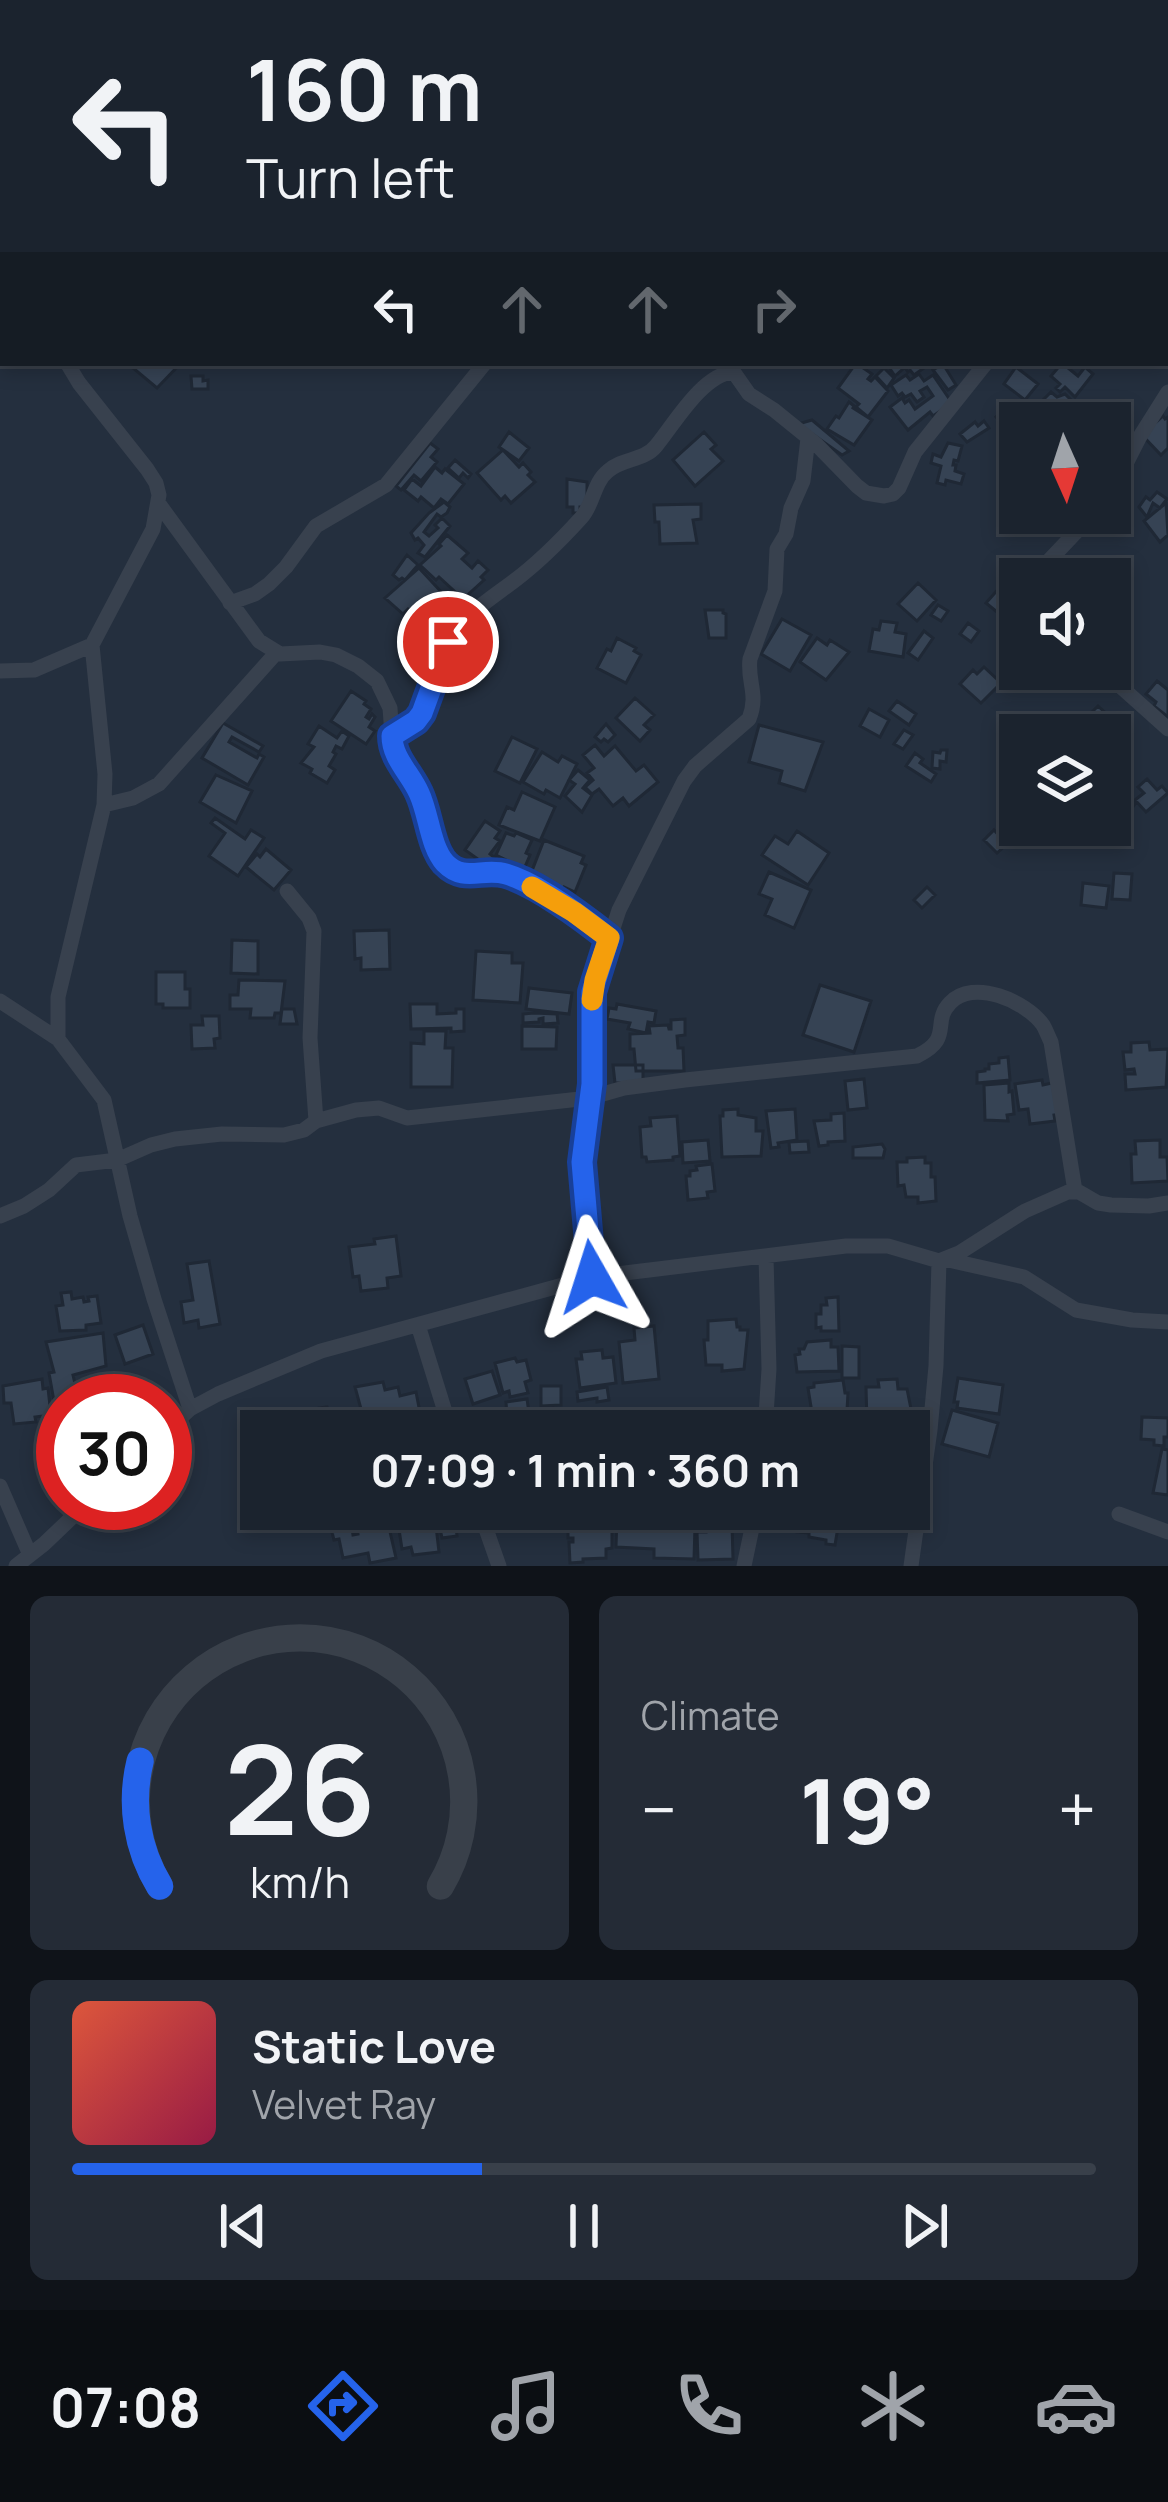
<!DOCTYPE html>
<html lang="en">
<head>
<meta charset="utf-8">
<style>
  body { margin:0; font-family:Manrope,sans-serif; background:#242b36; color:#f1f3f6; height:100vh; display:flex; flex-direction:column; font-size:45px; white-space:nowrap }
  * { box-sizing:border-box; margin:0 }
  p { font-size:39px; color:#a0a4aa }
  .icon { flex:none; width:66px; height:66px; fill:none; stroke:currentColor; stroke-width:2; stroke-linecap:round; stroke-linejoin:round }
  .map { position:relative; height:1566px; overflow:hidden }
  .details { display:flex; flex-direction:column; gap:30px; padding:30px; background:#0f1319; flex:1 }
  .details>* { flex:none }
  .guide { position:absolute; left:0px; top:0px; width:1170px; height:366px; box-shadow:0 6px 18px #0003,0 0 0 3px #39404a; background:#1b232e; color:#f1f3f6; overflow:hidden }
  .needle { width:78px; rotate:177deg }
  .controls { position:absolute; left:999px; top:402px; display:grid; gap:24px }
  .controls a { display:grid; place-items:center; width:132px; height:132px; border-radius:0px; background:#1b232e; box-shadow:0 6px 18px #0003,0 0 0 3px #39404a; font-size:60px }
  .speed { position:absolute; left:36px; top:1374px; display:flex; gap:24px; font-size:60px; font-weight:700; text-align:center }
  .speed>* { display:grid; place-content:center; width:156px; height:156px; border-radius:50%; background:#1b232e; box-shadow:0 6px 18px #0003,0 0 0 3px #39404a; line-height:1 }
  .speed .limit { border:18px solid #d22; background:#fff; color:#111 }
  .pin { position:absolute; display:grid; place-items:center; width:102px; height:102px; color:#fff; margin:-51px; border:6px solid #fff; border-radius:50%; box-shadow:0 3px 12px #0007 }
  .me { position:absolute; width:132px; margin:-66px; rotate:354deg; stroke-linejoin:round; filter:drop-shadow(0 0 9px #0008) }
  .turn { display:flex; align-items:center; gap:42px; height:252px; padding:0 48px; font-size:54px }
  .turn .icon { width:156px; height:156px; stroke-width:2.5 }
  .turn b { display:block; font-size:84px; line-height:102px }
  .lanes { display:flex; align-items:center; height:114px; padding:0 48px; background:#0003; justify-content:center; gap:60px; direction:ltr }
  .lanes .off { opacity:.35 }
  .big { font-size:90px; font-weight:700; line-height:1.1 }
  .details .widget { flex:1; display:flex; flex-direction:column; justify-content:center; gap:18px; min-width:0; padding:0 42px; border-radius:18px; background:#242b36 }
  .details .dial { align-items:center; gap:0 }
  .dial svg { height:312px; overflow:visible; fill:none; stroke:#39404a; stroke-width:7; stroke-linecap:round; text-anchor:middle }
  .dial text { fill:#f1f3f6; stroke:none }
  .song { display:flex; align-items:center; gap:36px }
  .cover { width:144px; height:144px; border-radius:18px; background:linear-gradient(135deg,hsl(10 70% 55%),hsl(340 70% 35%)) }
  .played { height:12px; border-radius:6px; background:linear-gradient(90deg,#2563eb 40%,#39404a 40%) }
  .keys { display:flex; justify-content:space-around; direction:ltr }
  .heat { display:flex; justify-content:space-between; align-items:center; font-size:66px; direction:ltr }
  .details .tiles { flex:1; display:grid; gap:30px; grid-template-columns:1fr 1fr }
  .widget:last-child { grid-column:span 2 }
  .trip { position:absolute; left:240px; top:1410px; width:690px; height:120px; border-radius:0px; background:#1b232e; box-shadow:0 6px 18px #0003,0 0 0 3px #39404a; font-weight:700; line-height:120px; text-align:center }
  .dock { display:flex; height:192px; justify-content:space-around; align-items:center; background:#0b0e12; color:#a0a4aa }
  .dock .icon { width:84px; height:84px }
  .dock .active { color:#2563eb }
  .dock b { font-size:54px; color:#f1f3f6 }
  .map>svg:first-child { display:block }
</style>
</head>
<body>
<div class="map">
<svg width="1168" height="1566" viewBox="0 0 1168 1566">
  <rect width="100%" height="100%" fill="#242f3e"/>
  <path fill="#364354" stroke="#1f2835" stroke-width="3" d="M127,363H181L157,388Z
    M856,363L872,374L868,379L871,381L875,377L888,391L868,417L856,407L859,404L838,388Z
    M886,363H900L904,368L895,376Z
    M905,363H920L924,368L914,375L910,370L908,372L903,364Z
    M1062,363L1078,376L1085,367L1093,374L1075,397L1065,387L1060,392L1056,388L1060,384L1051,376Z
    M943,364L956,385L948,390L933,370Z
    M1016,367L1038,384L1025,400L1004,384Z
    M884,368L894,378L887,388L876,376Z
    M919,374L924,381L933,375L952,403L933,416L930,412L908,430L890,407L902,398L905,403L909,400L915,409L933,396L927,387L920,391L924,397L917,402L911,394L905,397L902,393L898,396L891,385L906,375L910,380Z
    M191,376H203V381L208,380V389H192Z
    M1051,392L1057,397L1065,394L1072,401L1052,422L1044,414L1047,410L1040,403Z
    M849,402L854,406L853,408L872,420L854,445L827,429L836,416L839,418Z
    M1012,403L1019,412L1003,425L996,417Z
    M1034,407L1045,423H1020V433L1013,422Z
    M1163,416L1165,419L1168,417V448L1161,455L1142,435Z
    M812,420L849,451L842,455L798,424Z
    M984,421L989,428L967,442L960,434L975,422L978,426Z
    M509,432L529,448L519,461L499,447Z
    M704,432L716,445L711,449L723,461L695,486L673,460Z
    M1013,432L1020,439V452L1012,456L1001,439Z
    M430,443L438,449L431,457L437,462L421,481L414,475L401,490L396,486Z
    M948,443L962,446L958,461L954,460L953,465H956L955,471L964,474L961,484L946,480L945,485L937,483L941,466L931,463L933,454L941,457Z
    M503,450L519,467L523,463L531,472L528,475L535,482L511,503L505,496L501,500L477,473Z
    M455,460L471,474L468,478L463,473L459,478L448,468Z
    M435,467L442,473L445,469L464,484L448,504L441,499L434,508L421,497L418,501L404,490L412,479L421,486Z
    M567,479L587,482V507H580V513H573V507H567Z
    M1157,492L1167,499L1160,508L1153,503L1147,517L1139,507L1146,497L1150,500Z
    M444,502L450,507L447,513L441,517L437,514L424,532L429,536L438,528L435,525L442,518L450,526L425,557L418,553L424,545L418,538L415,540L411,533L429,513Z
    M1166,503L1168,535L1160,542L1144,521Z
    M701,504V519L693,520L697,543L660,544L659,522H655L654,505Z
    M1038,513L1049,525L1038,533L1028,520Z
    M447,535L468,553L462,559L472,568L478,561L488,570L481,577L484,580L463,599L439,577L436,580L420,565L441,546L439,544Z
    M407,555L418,565L405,580L402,578L399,580L393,575Z
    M419,568L445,596L421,620L408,609L403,614L385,598Z
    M918,583L936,600L917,621L898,604Z
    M1001,586L1012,595L997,612L986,603Z
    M938,605L948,611L941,621L931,615Z
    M705,610H723V613L726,614V638H709Z
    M782,619L811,635L790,671L761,654Z
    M881,621L897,623L895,632L906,634L903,657L869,651L873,629L879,630Z
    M968,623L979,631L971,642L960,634Z
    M1113,623L1126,638L1110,653V626Z
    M924,631L933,638L918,660L908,653Z
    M617,638L636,648L634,651L641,655L626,683L597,668L607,649L611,651Z
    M817,638L827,645L830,640L849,652L826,680L800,662Z
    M984,667L1001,683L981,703L960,684L973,670L977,674Z
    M1157,681L1168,690V717L1154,706L1156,702L1146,694Z
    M351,691L366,701L364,704L371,709L366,717L369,719L372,714L375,717L369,727L375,731L366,744L331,721Z
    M635,698L654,715L644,725L650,730L640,741L616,718Z
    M897,701L916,714L909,725L889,711Z
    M1098,706L1114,721L1105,732L1088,716Z
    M869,709L889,720L880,737L860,726Z
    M223,723L263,746L259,752L232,737L229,742L257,758L259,754L264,757L248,785L202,758Z
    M606,724L615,735L608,742L604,739L601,742L595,737Z
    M759,725L823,742L805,791L779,783L782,771L749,762Z
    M319,726L337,738L342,731L349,736L342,749L336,746L333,752L336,754L329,766L335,770L327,783L310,773L312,769L301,763L314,747L308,744Z
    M904,730L913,735L903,749L894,744Z
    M512,737L537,749L520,783L495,771Z
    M595,745L604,756L615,746L636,771L644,765L658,782L629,806L623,798L613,806L599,789L592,794L585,787L593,780L587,773L594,768L583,755Z
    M941,750H947L946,762L940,761V769L932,768L933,752L940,753Z
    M542,752L558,762L562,756L577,764L560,798L546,790L544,794L523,782Z
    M915,753L923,759L920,763L936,774L931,782L906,766Z
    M1020,761V799L1001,779Z
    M578,770L590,780L583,788L592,795L582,812L565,796L575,784L569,780Z
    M216,775L252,791L236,823L200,802Z
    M1147,779L1157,790L1162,786L1168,793L1146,812L1135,800L1144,793L1138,787Z
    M522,792L555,807L540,841L499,825L507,807L514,810Z
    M1125,796L1135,804L1125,817L1117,811V807Z
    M215,818L245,839L251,830L264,838L238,876L209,856L225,833L211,823Z
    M485,821L500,831L495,838L500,841L490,854L495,858L489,867L465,850Z
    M994,830L1007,844L997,853L984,840Z
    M797,831L829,853L808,885L762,855L775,836L788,844Z
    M506,833L514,836L516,833L532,840L526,853L530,855L524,869L496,855Z
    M544,840L584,856L581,863L586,865L575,892L564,887L561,894L528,881Z
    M266,849L291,870L274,890L246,867L257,854L260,857Z
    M769,872L811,890L794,928L765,915L772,899L759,894Z
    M1114,873L1132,874L1130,900L1112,899Z
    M1083,883L1109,886L1106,908L1081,905Z
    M927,887L935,895L922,908L914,900Z
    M389,930L390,969L361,970V958L355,959L354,931Z
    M232,940L258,941V974L231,973Z
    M476,951L512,953V963H523L520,1003L473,1000Z
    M156,972H185V989H190V1008H163V1004H156Z
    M239,980L285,981L281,1013H275L274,1018H250L251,1009H230V995H238Z
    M820,985L871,1001L854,1052L803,1035Z
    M529,988L572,993L569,1014L526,1009Z
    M410,1004H437V1014L456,1013V1009H464V1031L451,1032V1028L411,1029Z
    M617,1004L656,1011L654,1023L648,1022L646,1033L628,1029L630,1023L607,1019L609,1008L616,1009Z
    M282,1009H294L297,1024H280Z
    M534,1013L557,1014L558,1023L543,1024V1018L539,1019V1022L523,1023V1014Z
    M202,1016H219L220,1038L214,1039L215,1048L192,1049L191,1025H203Z
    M685,1019V1035L677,1036L678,1048H683L684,1071H636L634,1049H630V1034L650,1033L649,1026L668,1025L669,1029H671V1020Z
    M522,1026L557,1027L556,1049H522Z
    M424,1031H446L445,1048H453L452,1087H411V1043L424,1044Z
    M1149,1042L1150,1050L1168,1049L1166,1087L1126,1090L1125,1074H1135L1134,1069L1125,1070L1123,1052H1131V1043Z
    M1008,1057L1010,1080L977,1083V1072L985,1071V1069H989V1064L999,1063V1058Z
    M613,1065H643V1083H615Z
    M864,1079L867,1108L848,1110L845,1081Z
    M1042,1080L1043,1085L1052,1083L1061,1114L1054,1115L1055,1121L1030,1124L1028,1109L1019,1110L1015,1084Z
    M1009,1083V1092L1012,1091L1014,1114L1007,1115L1008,1121L985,1120L984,1085Z
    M738,1109V1115L756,1118V1131H763L761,1156L722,1157L720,1116H723V1110Z
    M795,1109L797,1140L778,1143L779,1147L771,1148L766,1111Z
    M844,1113L845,1141L828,1142V1145L819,1146L814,1121L831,1120V1114Z
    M677,1116L680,1156L673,1157V1160L647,1162L646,1157H642L640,1127L651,1126L650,1118Z
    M708,1140L710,1161L683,1163L682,1142Z
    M1160,1140V1157H1167L1168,1181L1132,1183L1131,1154H1136L1135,1141Z
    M808,1141L809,1152L790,1153L789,1142Z
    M882,1144L885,1149L883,1158H853V1147Z
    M925,1157V1163H931V1177H935L936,1201L918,1203V1197H906L904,1185L898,1186L897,1162H907V1158Z
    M712,1164L715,1191L707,1192L708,1198L688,1200L686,1176H690V1171L697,1170L696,1166Z
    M396,1236L401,1276L387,1278L388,1288L361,1291L359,1276L353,1277L349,1247L375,1244L374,1239Z
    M209,1261L220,1324L199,1328L198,1320L184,1323L181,1302L193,1300L187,1264Z
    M71,1292L72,1299L83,1297L84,1302L89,1301L88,1297L97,1296L101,1323L86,1325V1330L60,1331L56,1306L63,1305L61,1293Z
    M838,1297L839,1331H821V1327L816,1328V1314H821V1305H827L826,1298Z
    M736,1319L737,1327H740V1330H748L744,1369L722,1371V1365H706L704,1340H708V1321Z
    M143,1325L153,1354L125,1364L115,1335Z
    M654,1326L659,1379L623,1383L619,1342L635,1340L634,1328Z
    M103,1333L106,1366L73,1375L79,1401H63V1405L55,1407L49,1373L54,1372L46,1342Z
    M831,1340V1347H838L839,1371L797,1372L795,1355L800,1354L799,1349H804L807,1342Z
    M842,1346L859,1347V1378H842Z
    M602,1350L603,1358L613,1357L616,1383L580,1388L576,1359H582L581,1352Z
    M515,1358L517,1362L526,1360L531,1380L525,1382L528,1393L510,1397L509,1391L503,1393L495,1363Z
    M492,1371L500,1395L473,1404L465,1379Z
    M958,1378L1003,1385L999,1414L957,1408L958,1402H954Z
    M42,1379L43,1389L48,1388L51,1415L35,1417L36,1422L14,1424L11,1403H4L3,1386Z
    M897,1379L898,1389H907L911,1409H903V1420L901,1422L867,1423L866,1387H879L878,1380Z
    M843,1380L845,1393H848L847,1410L822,1416L821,1411L812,1413L808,1388L814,1387V1383Z
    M383,1382L385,1390L398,1387L400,1396L416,1392L421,1418L367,1431L355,1387Z
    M541,1386H561V1405L541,1406Z
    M607,1387L609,1400L597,1402V1398L578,1401L577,1392Z
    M527,1399L529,1413L507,1416L506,1402Z
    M327,1407L328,1410H335L334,1423L340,1422L341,1430L314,1431L309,1414L319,1413V1408Z
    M357,1409V1431H347L345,1410Z
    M952,1410L998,1423L989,1457L942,1444Z
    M1142,1417L1168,1418V1437H1164V1446L1154,1445V1440L1141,1439Z
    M531,1419V1422L544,1420L546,1431H510L508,1422Z
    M1162,1449L1168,1450V1495L1153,1493Z
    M431,1509H451L453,1520H449L450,1526L456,1525L457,1536L442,1538L438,1519L433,1520Z
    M626,1509H681V1526L695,1527L694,1559L654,1558V1549L616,1547L617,1515H625Z
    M800,1510L840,1515L835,1545L826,1544V1540L809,1537V1533L797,1532Z
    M429,1519L430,1527L436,1526L439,1552L413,1555L411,1547L402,1549L398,1523Z
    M607,1519L608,1531H612V1548L606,1549V1558L583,1559V1562L570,1563L569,1542H573V1538H568V1527L583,1526L588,1524L587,1520Z
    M388,1523L396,1558L370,1563L368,1553L343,1558L339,1539L334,1540L332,1532L352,1528L353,1535L358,1534L357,1527Z
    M732,1524L733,1559L698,1560L697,1532H706V1525Z"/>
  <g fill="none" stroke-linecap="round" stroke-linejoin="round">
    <path stroke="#38414e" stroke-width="15" d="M241,0L244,3
      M439,0L441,3
      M939,0L942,3
      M812,3L816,0
      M1167,256L1168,257
      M0,311L3,313
      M67,363L79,383L147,469L156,483L159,495L153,529L92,645L105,774L104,805L58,997V1039L104,1100L130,1216L154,1299L190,1409
      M728,364L749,394L774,410L816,444L857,486L866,493L884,496L893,494L899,488L915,452L986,363
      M1110,495L1139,438L1168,392
      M159,504L259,641L280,654L320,652L336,655L358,666L377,681L390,708L393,749L421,795L439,855C468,890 478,862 510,875C543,888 581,916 609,938
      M1039,579L1041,569L1094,513
      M230,603L255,594L269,584L286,567L316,526L386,485L485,363
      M1101,669L1168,729
      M0,671L34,670L92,645
      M392,735L416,721L422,713C435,689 437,658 452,636C467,613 493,597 514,581C538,563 561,540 581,518C594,504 593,483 608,471C622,458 644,461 656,446C675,423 702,375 733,372
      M104,805L133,798L159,784L277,652
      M287,891L309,918L314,931L310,1038L316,1121
      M0,1001L58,1039
      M0,1216L24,1206L49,1190L76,1165L117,1160L151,1145L175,1139L222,1134L284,1135L304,1130L316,1121L356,1110L379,1108L407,1118L589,1098L624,1088L685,1080L917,1056C954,1038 931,1023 950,1003C973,978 1026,1001 1043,1025C1045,1028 1049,1038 1051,1042L1075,1191
      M944,1259L1024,1277L1076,1310L1132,1320L1168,1322
      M592,1277L582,1162L592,1084V993L619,910L684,781L695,766L749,719C759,694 747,682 750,659L775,591L777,549L786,534L791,508L803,481L808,438
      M418,1325L451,1431
      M765,1431L769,1369L766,1257
      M165,1432L190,1409L218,1394L321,1351L592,1277L846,1246H888L939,1261L959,1253L1025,1211L1068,1192H1079L1098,1203L1111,1205L1149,1206L1168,1203
      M0,1486L30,1555
      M479,1509L499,1566
      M1119,1514L1168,1532
      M16,1566L44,1544L87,1503
      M744,1566L756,1509
      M911,1566L930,1430L936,1366L939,1261"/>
  </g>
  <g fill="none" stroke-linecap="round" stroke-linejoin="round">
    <g stroke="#184099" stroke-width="30">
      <path id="route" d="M448,642L422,713L416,721L392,736C392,758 410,773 419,793C429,814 430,846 445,863C464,883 483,867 506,874C537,883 584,918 609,938L592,992V1084L582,1162L592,1277"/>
    </g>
    <use href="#route" stroke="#2563eb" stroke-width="21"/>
    <path stroke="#f59e0b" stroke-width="21" d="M532,887L574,912L609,938L595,980L592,1000"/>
  </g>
</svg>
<div class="controls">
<a><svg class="needle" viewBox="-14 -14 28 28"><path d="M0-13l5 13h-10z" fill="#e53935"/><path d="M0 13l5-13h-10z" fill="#a0a4aa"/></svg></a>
<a><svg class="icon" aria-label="sound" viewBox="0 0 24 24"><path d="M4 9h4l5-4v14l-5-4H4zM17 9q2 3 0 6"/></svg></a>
<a><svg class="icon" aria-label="layers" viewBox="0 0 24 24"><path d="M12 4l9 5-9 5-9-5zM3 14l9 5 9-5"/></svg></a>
</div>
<div class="speed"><div class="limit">30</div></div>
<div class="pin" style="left:448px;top:642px;background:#d93025"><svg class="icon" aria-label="arrive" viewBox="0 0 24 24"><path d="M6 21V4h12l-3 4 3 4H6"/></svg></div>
<svg class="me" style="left:592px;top:1277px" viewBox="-20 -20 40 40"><path d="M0-17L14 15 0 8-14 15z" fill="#2563eb" stroke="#fff" stroke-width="4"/></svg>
<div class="trip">07:09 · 1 min · 360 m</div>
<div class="guide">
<div class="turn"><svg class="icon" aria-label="left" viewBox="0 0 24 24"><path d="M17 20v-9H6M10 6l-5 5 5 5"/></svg><div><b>160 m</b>Turn left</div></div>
<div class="lanes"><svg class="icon" aria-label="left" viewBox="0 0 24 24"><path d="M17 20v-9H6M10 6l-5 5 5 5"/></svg><svg class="icon off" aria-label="ahead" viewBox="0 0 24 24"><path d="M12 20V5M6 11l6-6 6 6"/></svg><svg class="icon off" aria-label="ahead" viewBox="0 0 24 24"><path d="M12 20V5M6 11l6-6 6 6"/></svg><svg class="icon off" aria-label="right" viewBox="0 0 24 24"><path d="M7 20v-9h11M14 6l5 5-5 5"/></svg></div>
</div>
</div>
<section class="details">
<div class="tiles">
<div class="widget dial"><svg viewBox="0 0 100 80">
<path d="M14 69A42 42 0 1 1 86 69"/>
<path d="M14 69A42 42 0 0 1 9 37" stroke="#2563eb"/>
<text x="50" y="56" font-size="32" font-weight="700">26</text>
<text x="50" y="72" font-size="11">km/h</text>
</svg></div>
<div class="widget"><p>Climate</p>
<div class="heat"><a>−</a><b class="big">19°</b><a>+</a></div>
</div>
<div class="widget">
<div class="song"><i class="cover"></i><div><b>Static Love</b><p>Velvet Ray</p></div></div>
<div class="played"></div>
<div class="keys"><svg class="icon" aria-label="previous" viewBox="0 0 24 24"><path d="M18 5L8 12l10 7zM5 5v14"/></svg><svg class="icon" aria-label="pause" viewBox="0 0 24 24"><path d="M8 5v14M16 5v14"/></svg><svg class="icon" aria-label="next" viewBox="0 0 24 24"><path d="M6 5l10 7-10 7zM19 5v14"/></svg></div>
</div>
</div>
</section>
<nav class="dock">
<b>07:08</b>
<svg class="icon active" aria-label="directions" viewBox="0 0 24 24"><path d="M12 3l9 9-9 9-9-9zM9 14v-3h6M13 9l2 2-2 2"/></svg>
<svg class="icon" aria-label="music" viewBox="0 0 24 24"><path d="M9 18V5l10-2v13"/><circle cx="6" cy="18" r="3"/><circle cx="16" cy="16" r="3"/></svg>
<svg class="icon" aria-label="phone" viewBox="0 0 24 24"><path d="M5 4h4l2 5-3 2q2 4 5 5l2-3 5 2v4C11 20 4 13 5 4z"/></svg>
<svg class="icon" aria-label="climate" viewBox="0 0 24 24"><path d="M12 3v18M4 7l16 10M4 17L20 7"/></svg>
<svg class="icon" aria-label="car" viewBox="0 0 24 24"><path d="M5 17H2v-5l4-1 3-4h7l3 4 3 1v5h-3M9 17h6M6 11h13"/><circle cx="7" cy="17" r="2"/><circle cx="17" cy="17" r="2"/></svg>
</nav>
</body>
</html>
